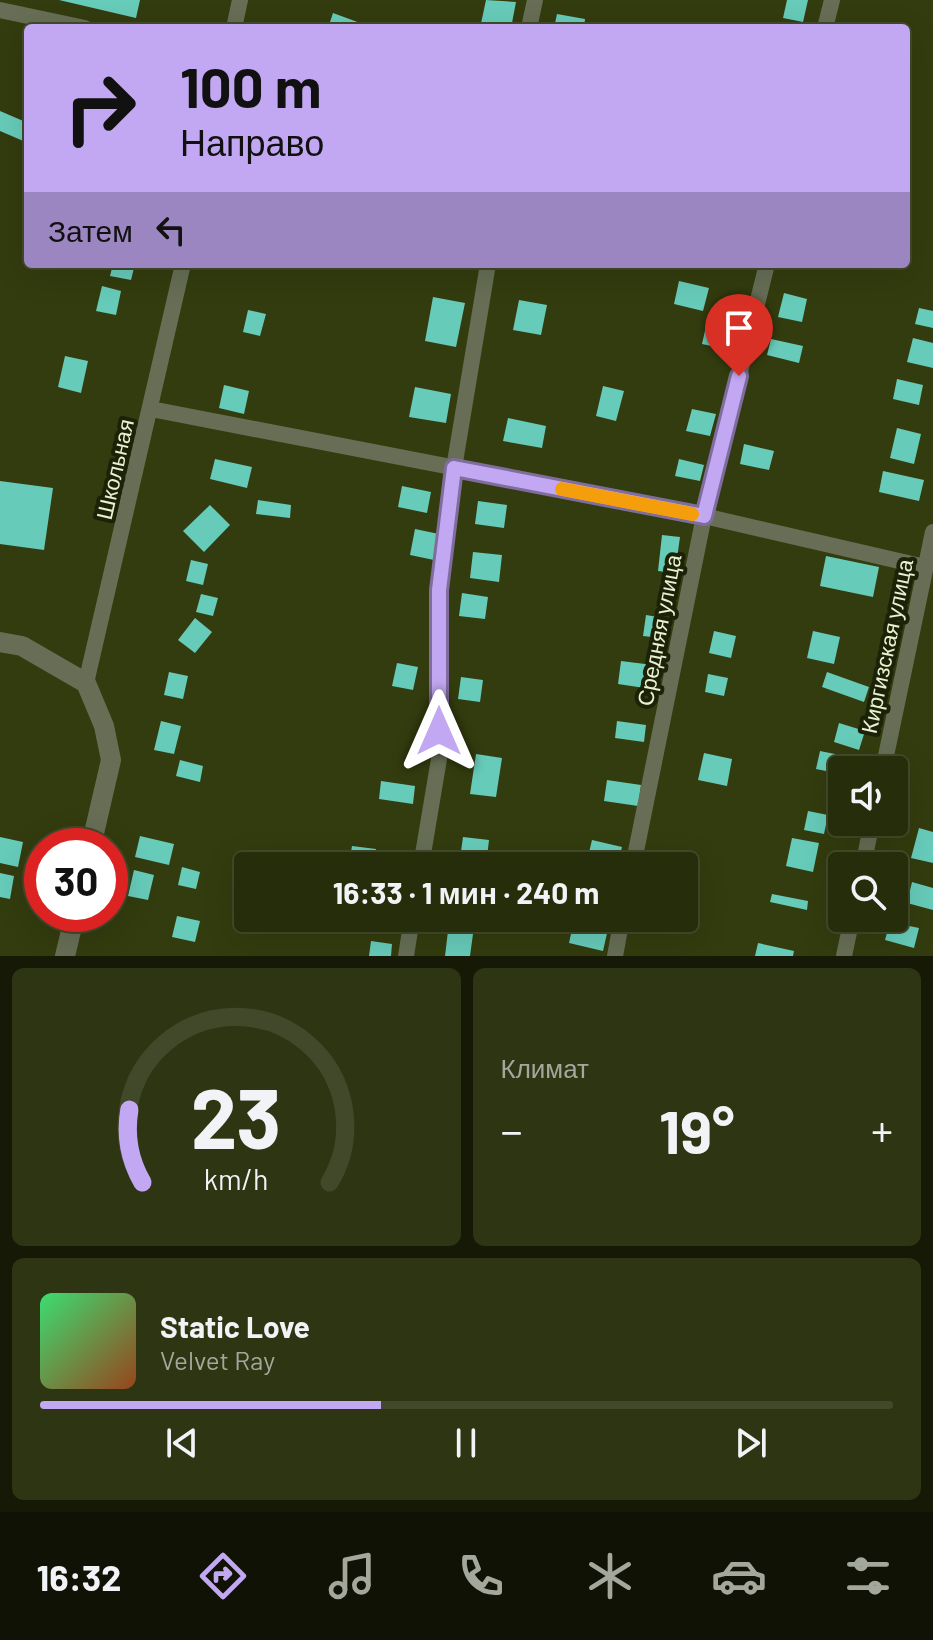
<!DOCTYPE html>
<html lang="ru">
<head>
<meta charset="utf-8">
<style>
  body { margin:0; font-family:Barlow,sans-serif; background:#2e3513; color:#f1f3f6; height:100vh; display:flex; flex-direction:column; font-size:30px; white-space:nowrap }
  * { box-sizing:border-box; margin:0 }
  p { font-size:26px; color:#a4a89c }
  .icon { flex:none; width:44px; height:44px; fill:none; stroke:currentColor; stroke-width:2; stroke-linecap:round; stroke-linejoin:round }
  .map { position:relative; height:956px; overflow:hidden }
  .details { display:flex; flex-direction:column; gap:12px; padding:12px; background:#151906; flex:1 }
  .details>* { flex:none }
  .top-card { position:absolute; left:24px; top:24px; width:886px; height:244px; border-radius:8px; box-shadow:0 8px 32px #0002,0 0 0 2px #42492b; background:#c2a8f2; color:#111; overflow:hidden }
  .buttons { position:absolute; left:828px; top:756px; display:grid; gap:16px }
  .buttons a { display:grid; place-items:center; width:80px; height:80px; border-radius:8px; background:#262d0a; box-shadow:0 8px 32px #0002,0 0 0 2px #42492b; font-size:40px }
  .speed { position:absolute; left:24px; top:828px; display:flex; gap:16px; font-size:40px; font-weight:700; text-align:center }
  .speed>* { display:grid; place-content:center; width:104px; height:104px; border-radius:50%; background:#262d0a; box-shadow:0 8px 32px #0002,0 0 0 2px #42492b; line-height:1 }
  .speed .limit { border:12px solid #d22; background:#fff; color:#111 }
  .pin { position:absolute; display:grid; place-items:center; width:68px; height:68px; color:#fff; margin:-82px -34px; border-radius:50% 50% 50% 0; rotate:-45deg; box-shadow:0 0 8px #0007 }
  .pin .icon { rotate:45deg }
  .me { position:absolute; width:88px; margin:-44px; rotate:0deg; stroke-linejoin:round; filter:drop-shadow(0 0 6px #0008) }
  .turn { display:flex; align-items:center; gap:28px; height:168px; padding:0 24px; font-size:36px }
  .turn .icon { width:104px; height:104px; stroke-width:2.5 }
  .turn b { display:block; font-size:56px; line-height:68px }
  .then { display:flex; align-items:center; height:76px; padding:0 24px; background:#0003; gap:16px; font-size:30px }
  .big { font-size:60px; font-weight:700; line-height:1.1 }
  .details .card { flex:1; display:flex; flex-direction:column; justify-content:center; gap:12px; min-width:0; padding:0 28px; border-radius:12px; background:#2e3513 }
  .details .dial { align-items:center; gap:0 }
  .dial svg { height:208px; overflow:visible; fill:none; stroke:#42492b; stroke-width:7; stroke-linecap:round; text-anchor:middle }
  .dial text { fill:#f1f3f6; stroke:none }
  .song { display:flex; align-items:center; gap:24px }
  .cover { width:96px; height:96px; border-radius:12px; background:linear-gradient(135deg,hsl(140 70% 55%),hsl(20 70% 35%)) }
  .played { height:8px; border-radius:4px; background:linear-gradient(90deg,#c2a8f2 40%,#42492b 40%) }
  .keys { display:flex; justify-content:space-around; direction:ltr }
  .heat { display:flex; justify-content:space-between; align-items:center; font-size:44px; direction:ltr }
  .details .tiles { flex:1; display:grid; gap:12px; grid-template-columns:1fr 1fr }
  .card:last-child { grid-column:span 2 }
  .trip { position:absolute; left:234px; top:852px; width:464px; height:80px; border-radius:8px; background:#262d0a; box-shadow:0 8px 32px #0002,0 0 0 2px #42492b; font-weight:700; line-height:80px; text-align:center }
  .tabs { display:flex; height:128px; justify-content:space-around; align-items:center; background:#0f1204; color:#a4a89c }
  .tabs .icon { width:56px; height:56px }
  .tabs .selected { color:#c2a8f2 }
  .tabs b { font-size:36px; color:#f1f3f6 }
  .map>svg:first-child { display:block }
</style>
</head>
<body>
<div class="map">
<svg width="933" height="956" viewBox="0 0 933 956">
  <rect width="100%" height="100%" fill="#333c0e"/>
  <path fill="#67cbb9" d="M59,0H140L136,18Z
    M486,0L516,2L511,28H480Z
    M787,0H808L803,22L783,18Z
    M333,13L363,24L362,28H328Z
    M557,14L585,19L584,28H554Z
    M0,111L28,123V143L0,131Z
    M113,264H135L131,280L110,276Z
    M679,281L709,288L703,311L674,304Z
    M102,286L121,291L116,315L96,311Z
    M784,293L807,299L802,322L778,317Z
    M433,297L465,303L456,347L425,341Z
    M519,300L547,305L541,335L513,330Z
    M919,308L933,311V328L915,324Z
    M248,310L266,314L260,336L243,332Z
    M707,322L731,327L726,349L702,344Z
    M913,338L933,343V368L907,362Z
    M771,339L803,346L799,363L767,355Z
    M65,356L88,361L81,393L58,387Z
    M897,379L923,385L919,405L893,399Z
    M224,385L249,391L244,414L219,408Z
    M603,386L624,391L616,421L596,416Z
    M415,387L451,394L446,423L409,417Z
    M692,409L716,414L710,436L686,431Z
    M508,418L546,426L542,448L503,441Z
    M897,428L921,434L914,464L890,458Z
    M744,444L774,451L769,470L740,464Z
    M215,459L252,467L247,488L210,479Z
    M679,459L704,465L700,481L675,476Z
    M883,471L924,480L919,501L879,492Z
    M0,481L53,488L44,550L0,544Z
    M402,486L431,492L427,513L398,507Z
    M258,500L291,505L290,518L256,514Z
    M478,501L507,505L504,528L475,524Z
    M210,505L230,525L204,552L183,531Z
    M415,529L439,534L434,560L410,555Z
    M662,535L680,537L675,573L658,571Z
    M473,552L502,555L499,582L470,578Z
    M826,556L879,567L873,597L820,586Z
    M191,560L208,564L203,585L186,581Z
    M462,593L488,597L485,619L459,616Z
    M201,594L218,598L213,616L196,612Z
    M646,615L664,618L661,638L643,636Z
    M195,618L212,632L195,653L178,640Z
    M714,631L736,636L731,658L709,653Z
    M813,631L840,637L834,664L807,658Z
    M621,661L661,666L658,690L618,684Z
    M397,663L418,667L413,690L392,686Z
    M169,672L188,676L183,699L164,695Z
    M827,672L869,687L864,702L822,687Z
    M708,674L728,678L724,696L705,692Z
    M461,677L483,680L480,702L458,699Z
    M161,721L181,726L174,754L154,750Z
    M617,721L646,725L644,742L615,738Z
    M839,723L865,731L859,750L834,742Z
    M820,751L845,756L841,774L816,769Z
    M704,753L732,759L727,786L698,780Z
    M476,754L502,758L496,797L470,794Z
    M180,760L203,766L200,782L176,776Z
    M607,780L641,785L638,806L604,801Z
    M381,781L415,786L413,804L379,799Z
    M808,811L828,815L824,834L804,830Z
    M919,828L933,832V863L911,858Z
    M140,836L174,844L169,865L135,857Z
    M0,837L23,842L18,867L0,863Z
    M463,837L489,840L486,866H459Z
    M792,838L819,843L813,872L786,866Z
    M592,840L622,847L617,866L586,865Z
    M352,846L376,849L374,866L349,864Z
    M182,867L200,872L196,889L178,885Z
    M134,870L154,875L148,900L128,896Z
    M0,873L14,876L10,899L0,897Z
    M684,874L696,877L691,900L684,899Z
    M912,882L933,888V910L907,903Z
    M772,894L808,901L807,910L770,902Z
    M177,916L200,921L195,942L172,937Z
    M372,918H395L394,931L370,928Z
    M574,920L608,929L603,951L569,943Z
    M890,922L919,928L914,948L885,940Z
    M448,931L473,934L470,956H445Z
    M371,941L392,944L391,956H369Z
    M758,943L794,951L793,956H755Z"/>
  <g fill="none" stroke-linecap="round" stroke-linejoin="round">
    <path stroke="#676e55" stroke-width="16" d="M0,10L85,28
      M234,28L240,0
      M529,28L535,0
      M825,28L832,0
      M151,409L704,516L925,567
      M86,683L183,264
      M883,770L933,532
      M421,866L439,759V590L454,468L488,264
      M633,866L704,516L767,264
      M863,866L872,822
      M406,956L412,918
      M615,956L622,918
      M844,956L852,918"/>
    <path stroke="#676e55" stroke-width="20" d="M0,642L22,646L86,683L104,726L111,760L91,846
      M65,956L75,914"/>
  </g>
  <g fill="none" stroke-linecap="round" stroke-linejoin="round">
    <g stroke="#7e6d9d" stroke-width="20">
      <path id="route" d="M439,731V590L454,468L704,516L739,376"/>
    </g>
    <use href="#route" stroke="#c2a8f2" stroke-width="14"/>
    <path stroke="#f59e0b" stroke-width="14" d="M562,489L692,514"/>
  </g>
  <g text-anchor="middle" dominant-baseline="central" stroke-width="8" stroke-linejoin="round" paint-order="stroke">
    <g font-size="22" fill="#e8f1d2" stroke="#1c2208">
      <text transform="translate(114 469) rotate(-77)">Школьная</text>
      <text transform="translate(658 630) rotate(-79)">Средняя улица</text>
      <text transform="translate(886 646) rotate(-78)">Киргизская улица</text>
    </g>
  </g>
</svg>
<div class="buttons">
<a><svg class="icon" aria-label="sound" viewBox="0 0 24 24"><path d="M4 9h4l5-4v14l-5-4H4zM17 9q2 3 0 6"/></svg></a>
<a><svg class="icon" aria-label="search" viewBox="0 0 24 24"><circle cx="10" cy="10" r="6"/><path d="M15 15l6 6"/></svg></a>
</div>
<div class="speed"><div class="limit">30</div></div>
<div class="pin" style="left:739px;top:376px;background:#d93025"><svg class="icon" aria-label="arrive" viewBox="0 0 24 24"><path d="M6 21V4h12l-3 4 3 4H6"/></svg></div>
<svg class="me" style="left:439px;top:731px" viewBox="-20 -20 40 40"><path d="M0-17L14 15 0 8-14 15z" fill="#c2a8f2" stroke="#fff" stroke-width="4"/></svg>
<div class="trip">16:33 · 1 мин · 240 m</div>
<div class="top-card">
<div class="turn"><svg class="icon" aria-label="right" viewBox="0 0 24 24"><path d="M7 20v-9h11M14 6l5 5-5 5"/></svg><div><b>100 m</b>Направо</div></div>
<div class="then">Затем<svg class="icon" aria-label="left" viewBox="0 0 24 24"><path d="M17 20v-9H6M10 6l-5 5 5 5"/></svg></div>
</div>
</div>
<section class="details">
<div class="tiles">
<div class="card dial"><svg viewBox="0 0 100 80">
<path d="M14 69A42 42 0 1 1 86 69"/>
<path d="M14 69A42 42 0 0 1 9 41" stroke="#c2a8f2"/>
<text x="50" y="56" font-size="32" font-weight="700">23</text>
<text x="50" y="72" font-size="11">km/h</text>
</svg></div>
<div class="card"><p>Климат</p>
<div class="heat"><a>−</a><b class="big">19°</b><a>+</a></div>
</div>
<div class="card">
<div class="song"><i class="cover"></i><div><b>Static Love</b><p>Velvet Ray</p></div></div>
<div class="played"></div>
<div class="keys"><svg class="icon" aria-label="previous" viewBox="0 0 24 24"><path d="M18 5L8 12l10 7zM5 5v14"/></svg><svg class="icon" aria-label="pause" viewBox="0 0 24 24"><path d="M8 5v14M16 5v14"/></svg><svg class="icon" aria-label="next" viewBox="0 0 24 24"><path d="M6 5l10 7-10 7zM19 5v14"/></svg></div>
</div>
</div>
</section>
<nav class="tabs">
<b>16:32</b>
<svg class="icon selected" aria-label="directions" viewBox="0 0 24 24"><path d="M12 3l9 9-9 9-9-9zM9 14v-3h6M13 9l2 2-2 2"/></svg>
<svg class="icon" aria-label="music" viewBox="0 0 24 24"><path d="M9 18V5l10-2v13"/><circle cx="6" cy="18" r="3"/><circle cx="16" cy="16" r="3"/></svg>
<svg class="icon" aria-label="phone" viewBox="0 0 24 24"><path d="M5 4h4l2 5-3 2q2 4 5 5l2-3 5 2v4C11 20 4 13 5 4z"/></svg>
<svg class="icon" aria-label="climate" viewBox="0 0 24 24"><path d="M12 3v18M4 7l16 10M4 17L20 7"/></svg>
<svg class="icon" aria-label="car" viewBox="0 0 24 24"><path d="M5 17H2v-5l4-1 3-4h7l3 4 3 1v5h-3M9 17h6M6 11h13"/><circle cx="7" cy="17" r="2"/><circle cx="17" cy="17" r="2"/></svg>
<svg class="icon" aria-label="filters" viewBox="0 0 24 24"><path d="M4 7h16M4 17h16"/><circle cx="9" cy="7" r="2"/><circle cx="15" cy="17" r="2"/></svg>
</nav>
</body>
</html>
